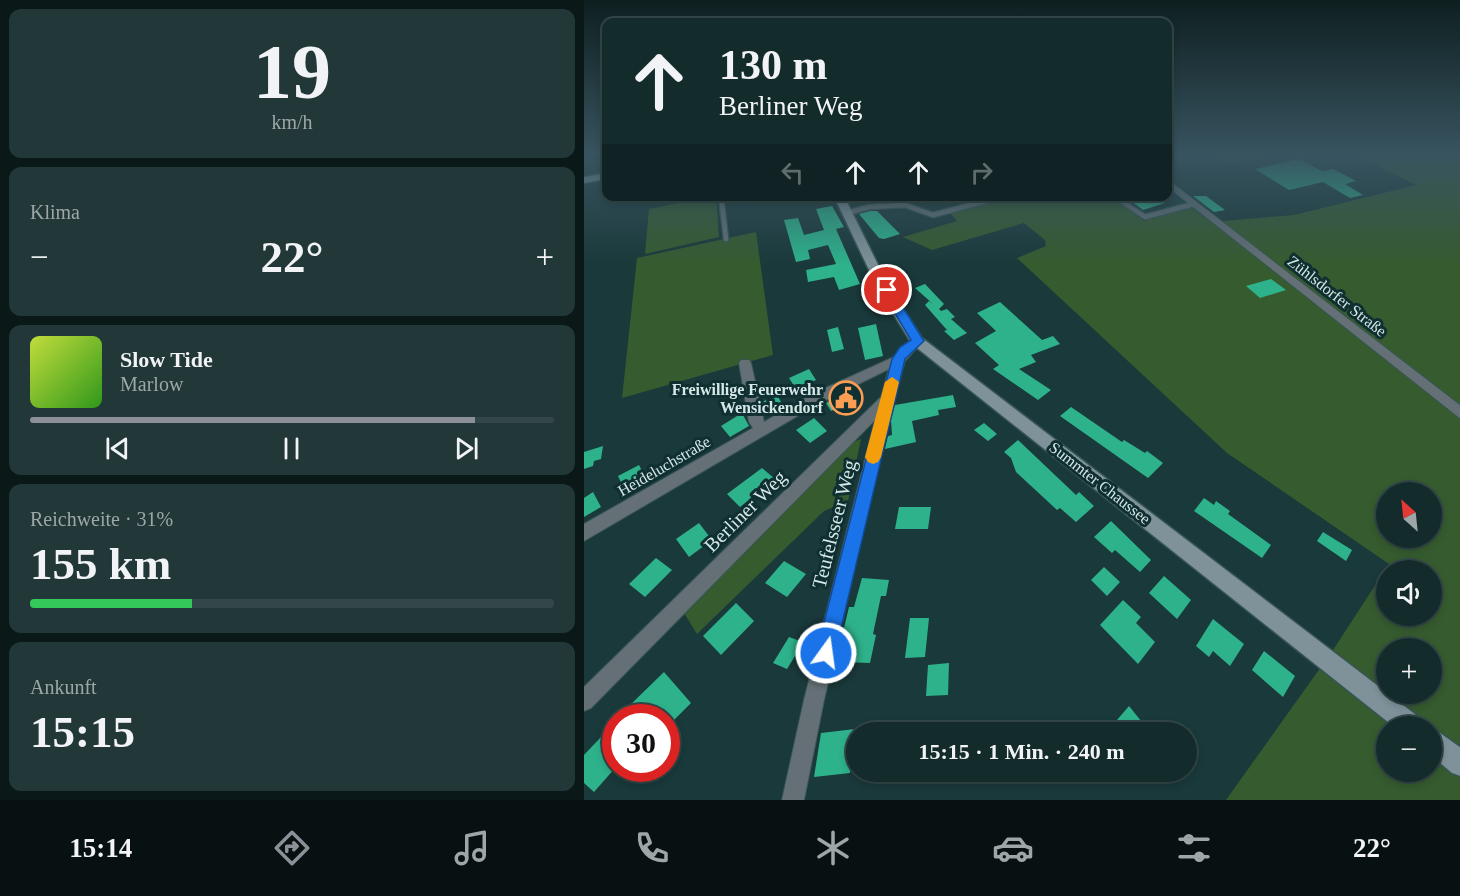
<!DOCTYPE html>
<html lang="de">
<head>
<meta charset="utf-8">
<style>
  body { margin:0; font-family:"Times New Roman",serif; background:#213738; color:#f1f3f6; height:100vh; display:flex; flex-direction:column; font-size:22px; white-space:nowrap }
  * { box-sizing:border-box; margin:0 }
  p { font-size:20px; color:#9da7a9 }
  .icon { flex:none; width:33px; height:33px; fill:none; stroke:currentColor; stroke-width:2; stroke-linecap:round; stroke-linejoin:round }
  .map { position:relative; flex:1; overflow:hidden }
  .panel { display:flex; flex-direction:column; gap:9px; padding:9px; background:#0b1818; width:584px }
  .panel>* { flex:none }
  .guide { position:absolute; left:18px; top:18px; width:570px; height:183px; border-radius:12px; box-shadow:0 3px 9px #0003,0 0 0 2px #334748; background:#142b2c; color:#f1f3f6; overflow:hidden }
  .needle { width:39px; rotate:333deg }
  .fabs { position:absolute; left:792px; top:482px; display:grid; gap:12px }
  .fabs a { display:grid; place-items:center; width:66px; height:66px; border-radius:50%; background:#142b2c; box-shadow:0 3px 9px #0003,0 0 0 2px #334748; font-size:30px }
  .speed { position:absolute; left:18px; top:704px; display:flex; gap:12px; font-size:30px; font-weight:700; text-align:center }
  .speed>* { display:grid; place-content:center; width:78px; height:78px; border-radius:50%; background:#142b2c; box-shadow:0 3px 9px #0003,0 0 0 2px #334748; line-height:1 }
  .speed .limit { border:9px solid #d22; background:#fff; color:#111 }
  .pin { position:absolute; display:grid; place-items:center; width:51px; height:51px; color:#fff; margin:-26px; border:3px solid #fff; border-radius:50%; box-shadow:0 2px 6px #0007 }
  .me { position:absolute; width:66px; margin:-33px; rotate:14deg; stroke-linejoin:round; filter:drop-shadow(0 0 4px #0008) }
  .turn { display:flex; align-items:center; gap:21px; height:126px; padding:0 18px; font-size:27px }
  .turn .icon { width:78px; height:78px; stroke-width:2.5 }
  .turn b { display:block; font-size:42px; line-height:51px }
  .lanes { display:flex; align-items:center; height:57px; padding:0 18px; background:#0003; justify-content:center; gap:30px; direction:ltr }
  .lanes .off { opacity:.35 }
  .big { font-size:45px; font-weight:800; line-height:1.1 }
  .panel .tile { flex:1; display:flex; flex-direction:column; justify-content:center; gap:9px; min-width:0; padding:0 21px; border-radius:12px; background:#213738 }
  .panel .dial { align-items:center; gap:0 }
  .dial b { font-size:78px; line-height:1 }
  .song { display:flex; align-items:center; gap:18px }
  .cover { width:72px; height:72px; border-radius:9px; background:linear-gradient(135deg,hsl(70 70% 55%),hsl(110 70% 35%)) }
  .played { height:6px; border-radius:3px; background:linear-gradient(90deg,#8c9099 85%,#334748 85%) }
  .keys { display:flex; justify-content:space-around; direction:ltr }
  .heat { display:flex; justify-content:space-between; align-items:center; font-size:33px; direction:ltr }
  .charge { height:9px; border-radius:4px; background:linear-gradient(90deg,#34c759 31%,#334748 0) }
  .trip { position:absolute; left:262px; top:722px; width:351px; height:60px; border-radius:30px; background:#142b2c; box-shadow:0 3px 9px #0003,0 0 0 2px #334748; font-weight:800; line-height:60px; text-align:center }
  .dock { display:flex; height:96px; justify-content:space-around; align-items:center; background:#081112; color:#9da7a9 }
  .dock .icon { width:42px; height:42px }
  .dock .active { color:#8c9099 }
  .dock b { font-size:27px; color:#f1f3f6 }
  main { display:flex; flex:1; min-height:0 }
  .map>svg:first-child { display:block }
</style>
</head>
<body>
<main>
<section class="panel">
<div class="tile dial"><b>19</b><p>km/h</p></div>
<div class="tile"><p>Klima</p>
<div class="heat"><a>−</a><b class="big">22°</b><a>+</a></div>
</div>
<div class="tile">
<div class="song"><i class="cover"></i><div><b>Slow Tide</b><p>Marlow</p></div></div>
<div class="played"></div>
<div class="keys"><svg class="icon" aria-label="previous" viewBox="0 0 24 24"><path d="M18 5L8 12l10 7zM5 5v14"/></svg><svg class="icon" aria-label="pause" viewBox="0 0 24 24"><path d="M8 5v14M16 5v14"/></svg><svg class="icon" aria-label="next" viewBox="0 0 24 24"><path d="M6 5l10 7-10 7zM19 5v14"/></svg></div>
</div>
<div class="tile"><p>Reichweite · 31%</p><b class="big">155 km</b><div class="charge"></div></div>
<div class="tile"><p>Ankunft</p><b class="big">15:15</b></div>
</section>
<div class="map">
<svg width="877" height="800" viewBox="0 0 877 800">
  <rect width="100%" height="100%" fill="#1a393a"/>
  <path fill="#365b2f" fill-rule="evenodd" d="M627,154H691L642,164Z
    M771,154H876V800H642L749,650L805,564L643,453L433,258L462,246L461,240L440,223L348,250L319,237L373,221L363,210L412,197H527L560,221L607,207L627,222L710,215L832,185ZM802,492H848V537H802ZM802,570H848V615H802ZM802,648H848V693H802ZM802,726H848V771H802Z
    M109,197H132L135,237L61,254L65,209L109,200Z
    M172,232L189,355L38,398L53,258Z
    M277,439L264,501L240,511L113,634L100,613L259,446Z"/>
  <path fill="#2eb28c" d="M715,159L738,171L749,169L772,181L761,184L779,195L766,198L739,182L705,190L671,169Z
    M540,196H572L581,203L559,210Z
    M609,196H622L641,210L630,212Z
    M248,206L260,227L252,229L276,284L255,290L250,277L224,282L222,270L252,264L244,245L224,250L226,259L212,262L200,220L214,218L220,235L240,230L232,209Z
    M286,211H293L316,234L300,239L295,238L275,214Z
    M687,279L702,290L676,298L662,286Z
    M341,284L360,304L355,309L357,311L363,309L371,317L367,319L383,333L370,340L360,331L363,330L341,305L345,301L349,304L331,288Z
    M416,302L458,340L469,336L476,344L447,355L452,362L435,369L467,390L454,400L409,369L415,365L391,343L412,331L393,313Z
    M292,324L299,356L281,360L274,328Z
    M254,327L260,349L248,352L243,330Z
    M225,369L232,380L212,389L205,378Z
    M271,388L274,399L247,411L242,403Z
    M193,395L200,407L181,416L178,402Z
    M369,395L372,407L354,410L355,415L328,421L332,442L301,449L304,436L308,435L307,420L311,405Z
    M487,407L538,442L540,440L561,453L563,451L579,463L564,478L476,416Z
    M158,413L165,426L146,437L137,426Z
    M230,418L243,431L226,443L212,430Z
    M400,423L413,434L404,441L390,430Z
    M118,439L125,448L105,460L99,450Z
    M434,440L492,495L495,492L510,506L492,522L476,508L473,510L432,472L427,458L420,452Z
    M19,446L17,459L10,461L9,466L0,469V452Z
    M55,465L63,481L42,493L34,476Z
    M178,468L191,479L156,507L143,494Z
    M9,492L17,507L0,517V498Z
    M620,498L630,505L632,501L646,511L644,514L687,545L678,558L610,511Z
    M315,507H347L344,529H311Z
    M527,521L567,560L556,572L531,550L528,553L510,537Z
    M115,523L128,540L105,557L92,539Z
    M739,532L768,550L762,561L733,541Z
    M72,558L88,570L61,597L45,584Z
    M200,561L222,574L203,597L181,583Z
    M520,567L536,582L523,596L507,580Z
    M580,576L607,600L593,619L565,593Z
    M278,578L305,580L302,596H297L289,634L292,635L286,663L256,662L262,636H258L265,607H270Z
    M539,600L557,617L552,623L571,642L554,664L516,625Z
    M152,603L170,621L137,655L119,636Z
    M326,618H345L341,657L321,658Z
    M629,619L660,644L646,666L629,651L625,657L612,646Z
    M205,637L230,646L222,660L211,656L203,669L189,663Z
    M680,651L711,676L699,697L668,670Z
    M365,663L364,695L342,696L344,665Z
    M80,672L107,703L82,728V717H51L44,707Z
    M545,706L566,732H531L527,727Z
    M271,729L266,773L230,777L237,733Z
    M17,737L32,749V767L10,792L0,783V755Z"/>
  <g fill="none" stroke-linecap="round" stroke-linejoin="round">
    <g stroke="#385556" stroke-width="7">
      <path id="lane" d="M137,196L142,239
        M530,196L561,217L610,204
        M263,213L285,207L321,205L349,215L421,196"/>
    </g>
    <g stroke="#385556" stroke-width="2">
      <path id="street" d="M584,180L877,406V419L584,187Z
        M333,337L339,341L321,361L310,399L240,700L220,800H198L220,700L291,420L7,708L0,711V687L297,397L305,369L234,404L0,541V524L169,428L165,422L155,363L157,360H165L167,363L180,422L224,396L312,356L321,344Z"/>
    </g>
    <g stroke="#385556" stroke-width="3">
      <path id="secondary" d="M250,196H260L306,289L338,338L836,718L840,726H809L328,344L294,289Z
        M848,729L856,733L877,748V776L868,773L848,756Z"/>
    </g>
    <g stroke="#385556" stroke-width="3">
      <path id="primary" d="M22,173V179L0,183V177Z"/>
    </g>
    <use href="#lane" stroke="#647076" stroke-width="4.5"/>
    <use href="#street" fill="#647076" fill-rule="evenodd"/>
    <use href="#secondary" fill="#7f929a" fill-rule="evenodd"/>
    <use href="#primary" fill="#93acb7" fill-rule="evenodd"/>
  </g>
  <linearGradient id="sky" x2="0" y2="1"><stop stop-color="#0e1f20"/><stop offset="0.58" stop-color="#385460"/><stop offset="1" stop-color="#385460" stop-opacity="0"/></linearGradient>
  <rect width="877" height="266" fill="url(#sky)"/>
  <path fill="#1a73e8" stroke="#114b97" stroke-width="1.5" d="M303,287L307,288L340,341L321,359L251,653L248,660L242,663L235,660L232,653L308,359L316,347L327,340L297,290Z"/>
  <path fill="#f59e0b" d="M308,377L315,382L297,457L294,462L289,464L284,462L281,457L301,382Z"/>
  <defs>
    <g id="civic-ring" transform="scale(1.725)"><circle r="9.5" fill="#0f2f30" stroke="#fc9d54" stroke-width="1.5"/><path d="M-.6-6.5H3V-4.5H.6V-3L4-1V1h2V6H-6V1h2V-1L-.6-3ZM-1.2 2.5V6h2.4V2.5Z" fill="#fc9d54"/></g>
  </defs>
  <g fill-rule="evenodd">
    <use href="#civic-ring" x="262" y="398"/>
  </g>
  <g text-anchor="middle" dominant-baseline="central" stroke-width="6" stroke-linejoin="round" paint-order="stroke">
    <g font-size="16" fill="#d5e7e7" stroke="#0f2f30">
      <text transform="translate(753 296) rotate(38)">Zühlsdorfer Straße</text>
      <text transform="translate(80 466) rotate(-30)">Heideluchstraße</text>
      <text transform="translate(516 483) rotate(38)">Summter Chaussee</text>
    </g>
    <g font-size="16" font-weight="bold" fill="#d5e7e7" stroke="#0f2f30" text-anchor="end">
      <text x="239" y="389">Freiwillige Feuerwehr<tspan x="239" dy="18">Wensickendorf</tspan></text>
    </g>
    <g font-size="20" fill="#d5e7e7" stroke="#0f2f30">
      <text transform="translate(161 511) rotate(-45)">Berliner Weg</text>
      <text transform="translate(250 524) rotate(-76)">Teufelsseer Weg</text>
    </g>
  </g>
</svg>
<div class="fabs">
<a><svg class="needle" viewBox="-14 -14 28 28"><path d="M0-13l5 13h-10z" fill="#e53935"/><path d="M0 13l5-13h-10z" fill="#9da7a9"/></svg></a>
<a><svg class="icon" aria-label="sound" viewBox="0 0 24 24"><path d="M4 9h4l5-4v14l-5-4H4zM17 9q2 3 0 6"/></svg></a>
<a>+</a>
<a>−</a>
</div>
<div class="speed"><div class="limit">30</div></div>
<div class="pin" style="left:303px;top:290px;background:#d93025"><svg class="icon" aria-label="arrive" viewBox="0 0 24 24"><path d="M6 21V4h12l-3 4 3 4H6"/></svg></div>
<svg class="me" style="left:242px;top:653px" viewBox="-20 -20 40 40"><circle r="17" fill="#1a73e8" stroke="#fff" stroke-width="3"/><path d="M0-11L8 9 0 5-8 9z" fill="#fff"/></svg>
<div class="trip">15:15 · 1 Min. · 240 m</div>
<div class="guide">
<div class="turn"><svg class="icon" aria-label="ahead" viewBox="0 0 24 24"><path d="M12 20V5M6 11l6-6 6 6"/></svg><div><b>130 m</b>Berliner Weg</div></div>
<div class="lanes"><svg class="icon off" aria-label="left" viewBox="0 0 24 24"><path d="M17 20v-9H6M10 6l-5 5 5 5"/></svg><svg class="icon" aria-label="ahead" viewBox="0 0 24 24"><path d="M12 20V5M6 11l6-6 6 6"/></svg><svg class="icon" aria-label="ahead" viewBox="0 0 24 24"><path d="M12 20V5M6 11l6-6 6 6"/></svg><svg class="icon off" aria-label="right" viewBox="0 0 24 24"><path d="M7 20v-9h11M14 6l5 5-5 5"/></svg></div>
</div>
</div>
</main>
<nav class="dock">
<b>15:14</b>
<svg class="icon active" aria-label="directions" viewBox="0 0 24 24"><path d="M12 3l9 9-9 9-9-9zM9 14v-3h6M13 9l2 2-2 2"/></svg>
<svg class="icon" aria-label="music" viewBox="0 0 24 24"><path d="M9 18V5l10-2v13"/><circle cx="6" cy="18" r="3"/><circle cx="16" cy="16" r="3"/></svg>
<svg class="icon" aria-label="phone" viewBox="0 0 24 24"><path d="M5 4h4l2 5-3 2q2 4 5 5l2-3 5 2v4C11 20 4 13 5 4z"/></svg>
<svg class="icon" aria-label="climate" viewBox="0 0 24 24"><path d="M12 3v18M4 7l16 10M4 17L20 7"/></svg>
<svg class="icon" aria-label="car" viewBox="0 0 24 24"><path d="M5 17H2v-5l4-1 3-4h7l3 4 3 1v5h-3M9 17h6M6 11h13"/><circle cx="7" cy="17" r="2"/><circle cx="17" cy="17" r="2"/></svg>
<svg class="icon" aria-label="filters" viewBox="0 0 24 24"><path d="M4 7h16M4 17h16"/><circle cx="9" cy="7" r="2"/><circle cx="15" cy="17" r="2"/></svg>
<b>22°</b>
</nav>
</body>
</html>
